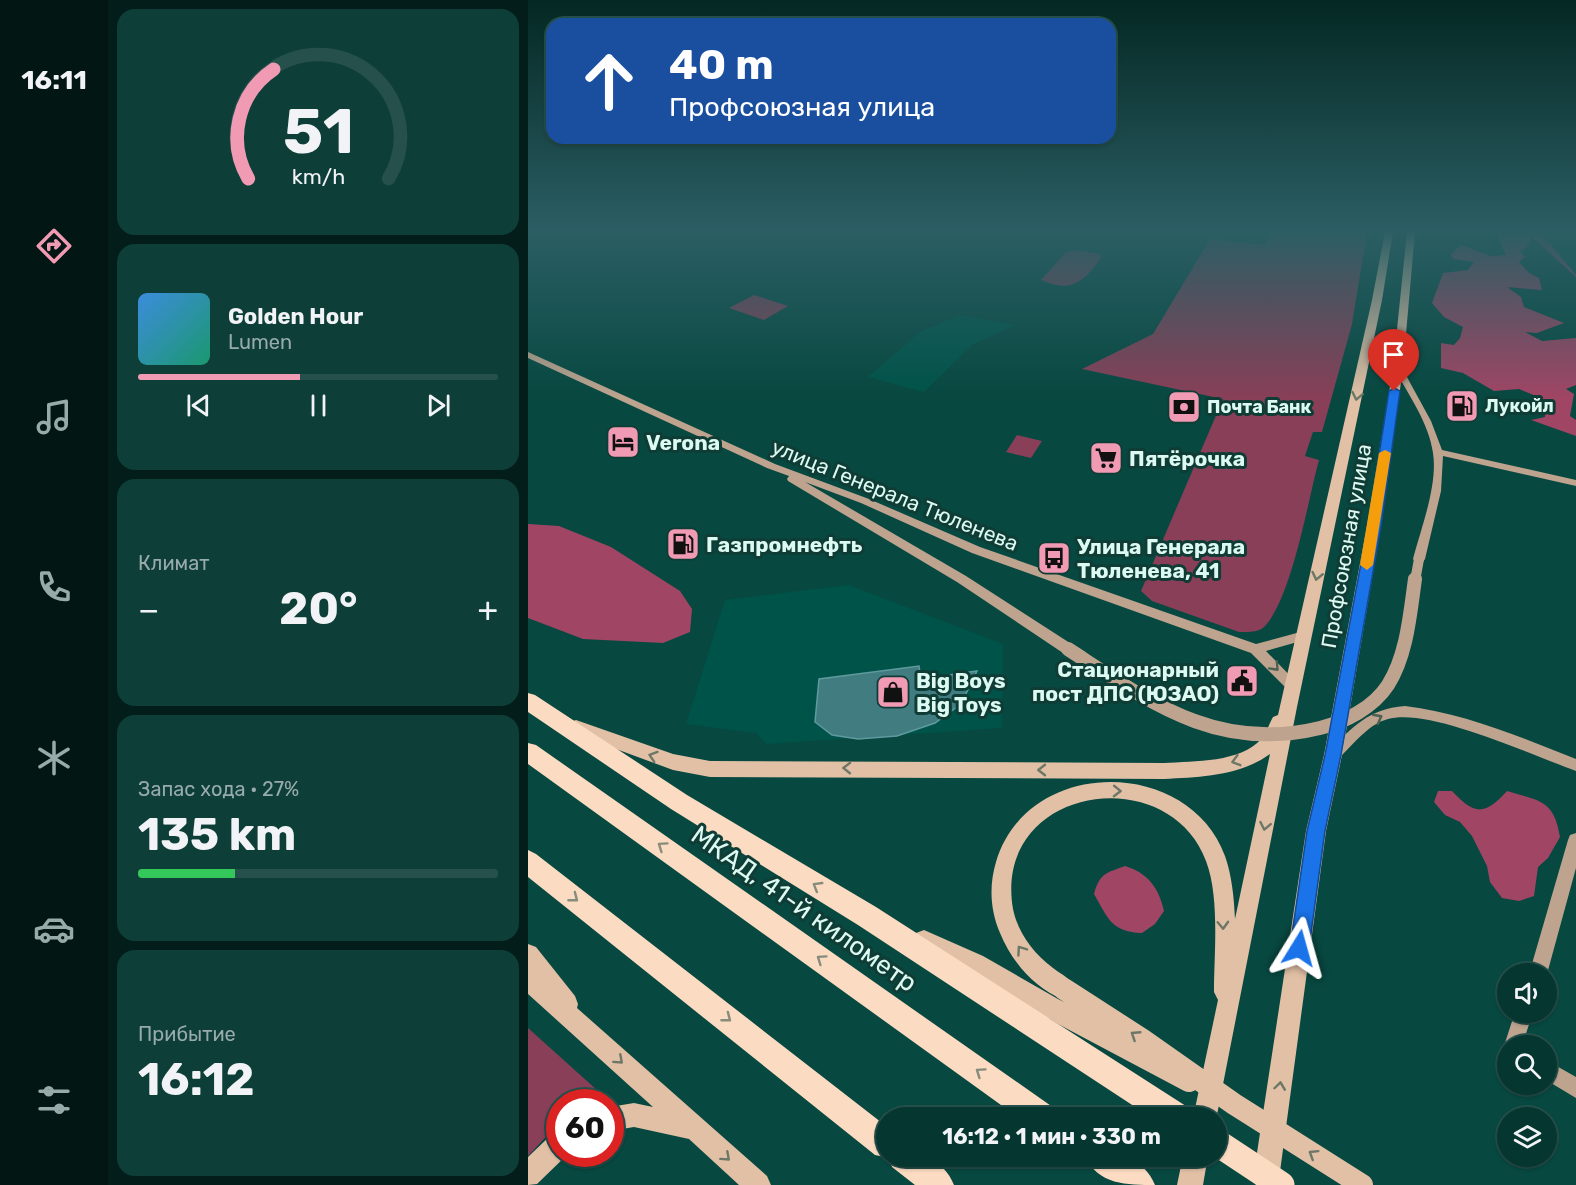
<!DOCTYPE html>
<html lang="ru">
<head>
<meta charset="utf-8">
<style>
  body { margin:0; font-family:Rubik,sans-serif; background:#0e3e38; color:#f1f3f6; height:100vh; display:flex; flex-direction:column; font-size:22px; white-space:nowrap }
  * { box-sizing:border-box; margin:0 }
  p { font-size:20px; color:#97abab }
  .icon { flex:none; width:33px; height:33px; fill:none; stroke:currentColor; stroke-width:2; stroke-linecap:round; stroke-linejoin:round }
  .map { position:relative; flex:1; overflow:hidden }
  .panel { display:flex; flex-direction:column; gap:9px; padding:9px; background:#031e1a; width:420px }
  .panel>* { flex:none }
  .banner { position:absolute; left:18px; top:18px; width:570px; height:126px; border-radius:18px; box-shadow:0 2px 4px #0004,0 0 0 2px #26504c; background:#1a4fa0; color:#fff; overflow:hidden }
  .tools { position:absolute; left:969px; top:963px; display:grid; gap:12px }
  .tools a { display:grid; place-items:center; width:60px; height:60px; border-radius:50%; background:#053630; box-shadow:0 2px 4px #0004,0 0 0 2px #26504c; font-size:30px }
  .speed { position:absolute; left:18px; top:1089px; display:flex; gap:12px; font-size:30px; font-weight:700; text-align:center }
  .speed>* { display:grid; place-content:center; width:78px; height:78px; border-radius:50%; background:#053630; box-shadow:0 2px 4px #0004,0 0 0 2px #26504c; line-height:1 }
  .speed .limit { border:9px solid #d22; background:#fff; color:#111 }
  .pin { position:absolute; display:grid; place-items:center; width:51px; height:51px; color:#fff; margin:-62px -26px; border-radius:50% 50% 50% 0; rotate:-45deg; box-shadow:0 0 6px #0007 }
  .pin .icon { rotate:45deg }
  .me { position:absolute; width:66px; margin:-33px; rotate:8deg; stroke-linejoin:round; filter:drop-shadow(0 0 4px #0008) }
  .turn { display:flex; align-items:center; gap:21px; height:126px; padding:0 24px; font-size:27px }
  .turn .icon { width:78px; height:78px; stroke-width:2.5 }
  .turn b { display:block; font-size:42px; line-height:51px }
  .big { font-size:45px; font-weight:700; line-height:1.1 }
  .panel .widget { flex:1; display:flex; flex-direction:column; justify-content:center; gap:9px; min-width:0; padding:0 21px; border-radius:18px; background:#0e3e38 }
  .panel .dial { align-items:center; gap:0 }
  .dial svg { height:156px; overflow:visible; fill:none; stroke:#26504c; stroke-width:7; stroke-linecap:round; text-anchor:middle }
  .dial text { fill:#f1f3f6; stroke:none }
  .song { display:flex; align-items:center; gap:18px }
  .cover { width:72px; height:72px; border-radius:9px; background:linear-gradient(135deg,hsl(210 70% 55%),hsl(160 70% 35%)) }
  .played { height:6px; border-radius:3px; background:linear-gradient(90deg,#f19ab3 45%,#26504c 45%) }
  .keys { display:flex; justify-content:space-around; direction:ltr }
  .heat { display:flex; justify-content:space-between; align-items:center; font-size:33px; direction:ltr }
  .charge { height:9px; border-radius:4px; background:linear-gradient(90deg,#34c759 27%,#26504c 0) }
  .trip { position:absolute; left:348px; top:1107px; width:351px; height:60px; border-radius:30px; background:#053630; box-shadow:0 2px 4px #0004,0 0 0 2px #26504c; font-weight:700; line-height:60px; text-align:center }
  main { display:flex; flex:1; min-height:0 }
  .dock { display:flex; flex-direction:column; width:108px; justify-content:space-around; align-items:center; background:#021613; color:#97abab }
  .dock .icon { width:42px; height:42px }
  .dock .on { color:#f19ab3 }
  .dock b { font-size:27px; color:#f1f3f6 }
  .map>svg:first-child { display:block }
</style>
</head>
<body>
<main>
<nav class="dock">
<b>16:11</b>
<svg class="icon on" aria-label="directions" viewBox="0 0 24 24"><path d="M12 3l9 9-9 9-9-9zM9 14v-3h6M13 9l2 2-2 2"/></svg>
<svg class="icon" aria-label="music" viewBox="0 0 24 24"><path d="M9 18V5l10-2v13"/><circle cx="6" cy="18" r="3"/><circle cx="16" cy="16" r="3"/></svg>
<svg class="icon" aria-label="phone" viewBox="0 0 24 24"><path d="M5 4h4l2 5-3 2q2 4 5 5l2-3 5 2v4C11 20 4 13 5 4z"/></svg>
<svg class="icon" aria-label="climate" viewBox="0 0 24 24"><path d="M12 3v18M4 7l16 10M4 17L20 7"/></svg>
<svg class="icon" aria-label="car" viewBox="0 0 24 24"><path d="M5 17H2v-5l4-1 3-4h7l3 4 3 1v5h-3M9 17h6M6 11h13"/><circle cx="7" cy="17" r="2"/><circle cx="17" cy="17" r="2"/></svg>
<svg class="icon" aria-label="filters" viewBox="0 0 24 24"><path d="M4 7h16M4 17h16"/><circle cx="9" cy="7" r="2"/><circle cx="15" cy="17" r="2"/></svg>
</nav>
<section class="panel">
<div class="widget dial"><svg viewBox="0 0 100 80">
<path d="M14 69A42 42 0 1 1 86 69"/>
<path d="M14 69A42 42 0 0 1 27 13" stroke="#f19ab3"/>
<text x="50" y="56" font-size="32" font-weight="700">51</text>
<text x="50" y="72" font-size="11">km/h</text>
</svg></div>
<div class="widget">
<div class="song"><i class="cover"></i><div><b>Golden Hour</b><p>Lumen</p></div></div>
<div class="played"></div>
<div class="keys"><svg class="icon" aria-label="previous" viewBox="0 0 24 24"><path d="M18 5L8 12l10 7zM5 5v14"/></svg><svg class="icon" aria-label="pause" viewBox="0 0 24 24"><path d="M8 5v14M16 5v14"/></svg><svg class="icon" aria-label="next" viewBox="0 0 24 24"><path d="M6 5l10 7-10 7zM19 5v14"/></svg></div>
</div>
<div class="widget"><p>Климат</p>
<div class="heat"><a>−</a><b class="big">20°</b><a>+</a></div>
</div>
<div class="widget"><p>Запас хода · 27%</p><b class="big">135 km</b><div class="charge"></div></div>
<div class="widget"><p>Прибытие</p><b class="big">16:12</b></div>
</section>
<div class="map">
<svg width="1048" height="1185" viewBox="0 0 1048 1185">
  <rect width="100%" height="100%" fill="#074840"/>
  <path fill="#005349" d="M1011,232H1048V280Z
    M431,315L487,325L444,345L396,392L340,377L392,332Z
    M321,585L475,644L474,728L238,744L228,733L158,724L197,600Z"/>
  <path fill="#883f57" d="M742,232H839L824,324L794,432H785L777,456L791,460C780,500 764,597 737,626C731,633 719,632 711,632L624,601L613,591L695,399L554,369L625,334L682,239L737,245Z
    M550,250L571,254L573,258C555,283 543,293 513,280L538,252Z
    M226,295L260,306L236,320L201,308Z
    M489,435L514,441L503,458L478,452Z
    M0,1028L79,1099L72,1102H32L31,1125L26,1128L0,1156Z"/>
  <path fill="#a04564" d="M968,232H1012L1048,275V277L1004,237L998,248L992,251L997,257L991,262L1001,273L1011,278L1014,290L979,287L993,297L996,307L1036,323L1009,333L997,332L1014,341L1048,338V385L1038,389L1046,394L1042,416L1048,420V436L1003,420L1017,417V400L991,389L966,391L935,373L913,368V343L926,345L932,338L935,327L916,317L904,303L915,273L940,270L946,262L925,259L923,254L933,245L963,256L978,255Z
    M0,524L31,526L83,547L152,591L164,609L162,632L135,643L55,639L0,618Z
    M910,791H924C947,816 957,815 979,791C1011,801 1026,799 1032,837L1020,858L1010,867L1006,896L991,901L974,898L962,882L959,866L944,836L932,822L917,815L906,802Z
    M597,866C620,873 631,888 636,911L627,924L614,933C583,932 580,918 566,894C572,873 578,873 597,866Z"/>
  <path fill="#417c80" stroke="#5e9a9e" stroke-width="1.5" d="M391,666L393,679L449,671L433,704L407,723L369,736L330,739L304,735L287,722L291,679Z"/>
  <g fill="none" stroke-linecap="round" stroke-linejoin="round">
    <path fill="#bea48f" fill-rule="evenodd" d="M0,352L247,464L341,499L452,547L728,644L776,631L780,633L782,636L780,639L738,651L772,686L770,690L765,691L760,690L723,653L444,553L333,503L277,482L438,576L545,645L546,649L545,653H535L429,582L260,481L259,479L261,476L239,468L0,358Z
      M870,365L874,368L903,421L914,450L1048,480V486L915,456L913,491L897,559L895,562H887L885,559C893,528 910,485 905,453C901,423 880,394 866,368Z
      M877,706C936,713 992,737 1048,759V771C1006,756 901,707 860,719C840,724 824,746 810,759L805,761L800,759L798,755L800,751C826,727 839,709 877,706Z
      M1048,833V868L1019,974H1001L1040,840L1042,835Z
      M987,1012H1005L994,1046H980V1053L976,1046Z
      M1018,1060L1048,1077V1098L1018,1080Z"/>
    <path fill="#e1c0a5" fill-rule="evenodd" d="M857,232H865L854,300L769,707L688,1120V1118H665L690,1000L686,992C686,953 692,898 678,861C640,759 464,786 485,909C490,933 505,953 525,968C534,975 543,978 547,989L544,997L536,1000C506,988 484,962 472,933C462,910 461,885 468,862C499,757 660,756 697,856C704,876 706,898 707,919L742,754C712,776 672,777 636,779L182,777L145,770L42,732L39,727L42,722L48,720L145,754L182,761L636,763C666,761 713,763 734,738C739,732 741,724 745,717L750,715L844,300Z
      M879,232H887L875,368L853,526L814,755L798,831L751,1179L748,1185H728L725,1179L778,831L796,755L839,526L865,368Z
      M396,930L455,956L537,1003L540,1011L537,1019L529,1022L521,1019L439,972L388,949L385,941L388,933Z
      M0,944L8,947L47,996L50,1004L49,1008L239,1176L243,1185H211L161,1139L106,1127L82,1131V1107L106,1103L125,1107L0,994Z
      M32,1132V1154H40L9,1184L0,1185V1157L23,1135Z
      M655,1156H680L675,1185H649Z"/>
    <path fill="#fbdbc1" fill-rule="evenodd" d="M0,693L7,695L159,795L348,907L661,1108L665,1118H624L330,925L143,809L0,712Z
      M0,743L8,745L526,1108L530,1118H491L0,764Z
      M0,850L8,854L358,1126V1156C388,1156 413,1153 426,1185H387L364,1167L361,1158L347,1155L0,877Z
      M557,1156C586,1156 614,1153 627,1185C599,1185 570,1185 557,1156Z"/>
    <path stroke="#bea48f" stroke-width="10" d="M887,581L891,559"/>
    <path stroke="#bea48f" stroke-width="14" d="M540,649C622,702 689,753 792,728C817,722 845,708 860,685C879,655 882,614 887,579"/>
    <path stroke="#e1c0a5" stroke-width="22" d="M536,989L615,1040L706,1104L834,1185
      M529,1011L661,1081"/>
    <path stroke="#fbdbc1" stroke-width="27" d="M688,1142L753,1185"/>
  </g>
  <defs><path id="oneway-chevron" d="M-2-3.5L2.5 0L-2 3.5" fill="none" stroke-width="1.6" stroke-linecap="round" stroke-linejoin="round" transform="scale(1.5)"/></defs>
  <g stroke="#6d7767">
    <use href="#oneway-chevron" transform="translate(829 396) rotate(102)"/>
    <use href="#oneway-chevron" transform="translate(789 576) rotate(103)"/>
    <use href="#oneway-chevron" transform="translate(125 756) rotate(-162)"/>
    <use href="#oneway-chevron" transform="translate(708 761) rotate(164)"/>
    <use href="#oneway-chevron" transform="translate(319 768) rotate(-179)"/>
    <use href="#oneway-chevron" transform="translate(514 770) rotate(-180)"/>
    <use href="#oneway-chevron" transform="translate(589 791) rotate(1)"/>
    <use href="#oneway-chevron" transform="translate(737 826) rotate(101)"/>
    <use href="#oneway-chevron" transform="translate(695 925) rotate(88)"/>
    <use href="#oneway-chevron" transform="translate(493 950) rotate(-125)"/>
    <use href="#oneway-chevron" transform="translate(607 1035) rotate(-147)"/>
    <use href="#oneway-chevron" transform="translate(91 1060) rotate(42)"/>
    <use href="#oneway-chevron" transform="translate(752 1086) rotate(-82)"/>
    <use href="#oneway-chevron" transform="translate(785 1154) rotate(-148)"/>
    <use href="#oneway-chevron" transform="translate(198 1157) rotate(42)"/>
  </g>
  <g stroke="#4c6054">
    <use href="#oneway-chevron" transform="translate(747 667) rotate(47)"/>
    <use href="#oneway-chevron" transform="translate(850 718) rotate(-28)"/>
  </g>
  <g stroke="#858c7b">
    <use href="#oneway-chevron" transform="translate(134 846) rotate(-145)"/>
    <use href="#oneway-chevron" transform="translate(289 886) rotate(-149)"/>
    <use href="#oneway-chevron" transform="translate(46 898) rotate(38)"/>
    <use href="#oneway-chevron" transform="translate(293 959) rotate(-145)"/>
    <use href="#oneway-chevron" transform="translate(199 1018) rotate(38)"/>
    <use href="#oneway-chevron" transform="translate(452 1072) rotate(-145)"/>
  </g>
  <linearGradient id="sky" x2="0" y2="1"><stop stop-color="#042823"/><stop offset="0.58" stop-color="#2b5e64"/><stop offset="1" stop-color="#2b5e64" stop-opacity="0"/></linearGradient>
  <rect width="1048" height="398" fill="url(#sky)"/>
  <path fill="#1a73e8" stroke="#114b97" stroke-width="1.5" d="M866,388L872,391L853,526L813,755L797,831L781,948L778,955L771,958L764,955L762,948L779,831L797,755L840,526L861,391Z"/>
  <path fill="#f59e0b" d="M857,450L863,453L845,565L839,570L832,565L851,453Z"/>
  <defs>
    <g id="fuel-square" transform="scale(1.725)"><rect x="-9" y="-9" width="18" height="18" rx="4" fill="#f19ab3" stroke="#0f3c35"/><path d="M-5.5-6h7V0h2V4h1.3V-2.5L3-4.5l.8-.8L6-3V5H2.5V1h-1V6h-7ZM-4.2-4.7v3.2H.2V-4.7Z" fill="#111"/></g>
    <g id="bank-square" transform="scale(1.725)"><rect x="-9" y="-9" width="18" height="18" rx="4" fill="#f19ab3" stroke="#0f3c35"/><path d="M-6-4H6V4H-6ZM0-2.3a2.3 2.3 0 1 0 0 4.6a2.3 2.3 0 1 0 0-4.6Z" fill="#111"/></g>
    <g id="hotel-square" transform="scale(1.725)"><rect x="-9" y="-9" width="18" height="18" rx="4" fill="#f19ab3" stroke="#0f3c35"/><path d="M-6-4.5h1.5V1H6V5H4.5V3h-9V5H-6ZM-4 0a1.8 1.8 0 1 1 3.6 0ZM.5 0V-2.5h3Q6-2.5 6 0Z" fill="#111"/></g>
    <g id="supermarket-square" transform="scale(1.725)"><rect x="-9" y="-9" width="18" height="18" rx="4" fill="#f19ab3" stroke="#0f3c35"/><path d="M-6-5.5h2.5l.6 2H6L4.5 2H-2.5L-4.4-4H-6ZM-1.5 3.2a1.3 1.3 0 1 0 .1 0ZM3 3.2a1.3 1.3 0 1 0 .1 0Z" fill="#111"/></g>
    <g id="bus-square" transform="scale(1.725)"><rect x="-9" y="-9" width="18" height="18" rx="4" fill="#f19ab3" stroke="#0f3c35"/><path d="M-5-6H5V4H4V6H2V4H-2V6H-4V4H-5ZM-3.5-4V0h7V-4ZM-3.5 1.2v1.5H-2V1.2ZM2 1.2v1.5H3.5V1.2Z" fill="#111"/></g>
    <g id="civic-square" transform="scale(1.725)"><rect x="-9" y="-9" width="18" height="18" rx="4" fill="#f19ab3" stroke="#0f3c35"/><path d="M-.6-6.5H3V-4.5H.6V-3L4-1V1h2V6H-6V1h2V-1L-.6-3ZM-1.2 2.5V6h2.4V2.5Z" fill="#111"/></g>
    <g id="shop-square" transform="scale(1.725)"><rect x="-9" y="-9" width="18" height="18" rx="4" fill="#f19ab3" stroke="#0f3c35"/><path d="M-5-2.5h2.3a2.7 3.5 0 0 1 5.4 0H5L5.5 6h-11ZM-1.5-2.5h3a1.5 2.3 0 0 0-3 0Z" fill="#111"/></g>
  </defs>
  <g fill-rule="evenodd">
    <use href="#fuel-square" x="934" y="406"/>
    <use href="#bank-square" x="656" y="407"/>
    <use href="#hotel-square" x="95" y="442"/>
    <use href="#supermarket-square" x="578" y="458"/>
    <use href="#fuel-square" x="155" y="544"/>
    <use href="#bus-square" x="526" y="558"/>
    <use href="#civic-square" x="714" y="681"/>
    <use href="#shop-square" x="365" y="692"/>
  </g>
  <g text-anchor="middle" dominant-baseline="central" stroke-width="6" stroke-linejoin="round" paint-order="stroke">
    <g font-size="18" font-weight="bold" fill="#dcf9f2" stroke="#0f3c35" text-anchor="start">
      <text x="957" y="406">Лукойл</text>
      <text x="679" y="407">Почта Банк</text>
    </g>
    <g font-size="21" font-weight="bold" fill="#dcf9f2" stroke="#0f3c35" text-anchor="start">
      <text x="118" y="442">Verona</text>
      <text x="601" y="458">Пятёрочка</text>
      <text x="178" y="544">Газпромнефть</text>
      <text x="549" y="546">Улица Генерала<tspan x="549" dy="24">Тюленева, 41</tspan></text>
      <text x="691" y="669" text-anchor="end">Стационарный<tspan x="691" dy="24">пост ДПС (ЮЗАО)</tspan></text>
      <text x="388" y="680">Big Boys<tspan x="388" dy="24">Big Toys</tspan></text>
    </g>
    <g font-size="21" fill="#dcf9f2" stroke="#0f3c35">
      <text transform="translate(367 495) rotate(22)">улица Генерала Тюленева</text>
      <text transform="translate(818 546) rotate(-80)">Профсоюзная улица</text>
    </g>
    <g font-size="26" fill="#dcf9f2" stroke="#0f3c35">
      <text transform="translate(276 909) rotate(35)">МКАД, 41-й километр</text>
    </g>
  </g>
</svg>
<div class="tools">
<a><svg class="icon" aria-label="sound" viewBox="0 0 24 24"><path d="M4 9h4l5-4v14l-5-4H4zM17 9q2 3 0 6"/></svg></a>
<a><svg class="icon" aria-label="search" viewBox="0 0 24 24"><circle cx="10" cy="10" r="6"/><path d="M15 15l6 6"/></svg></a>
<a><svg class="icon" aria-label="layers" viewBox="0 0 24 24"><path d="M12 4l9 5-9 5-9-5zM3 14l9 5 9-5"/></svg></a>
</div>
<div class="speed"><div class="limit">60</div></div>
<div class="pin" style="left:866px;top:391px;background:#d93025"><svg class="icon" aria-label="arrive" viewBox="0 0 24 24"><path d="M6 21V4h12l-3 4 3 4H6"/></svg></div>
<svg class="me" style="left:771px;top:948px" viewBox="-20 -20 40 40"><path d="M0-17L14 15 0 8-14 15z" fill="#1a73e8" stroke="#fff" stroke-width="4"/></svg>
<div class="trip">16:12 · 1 мин · 330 m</div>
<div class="banner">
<div class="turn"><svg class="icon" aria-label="ahead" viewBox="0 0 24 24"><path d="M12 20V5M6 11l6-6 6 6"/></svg><div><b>40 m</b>Профсоюзная улица</div></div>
</div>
</div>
</main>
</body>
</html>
